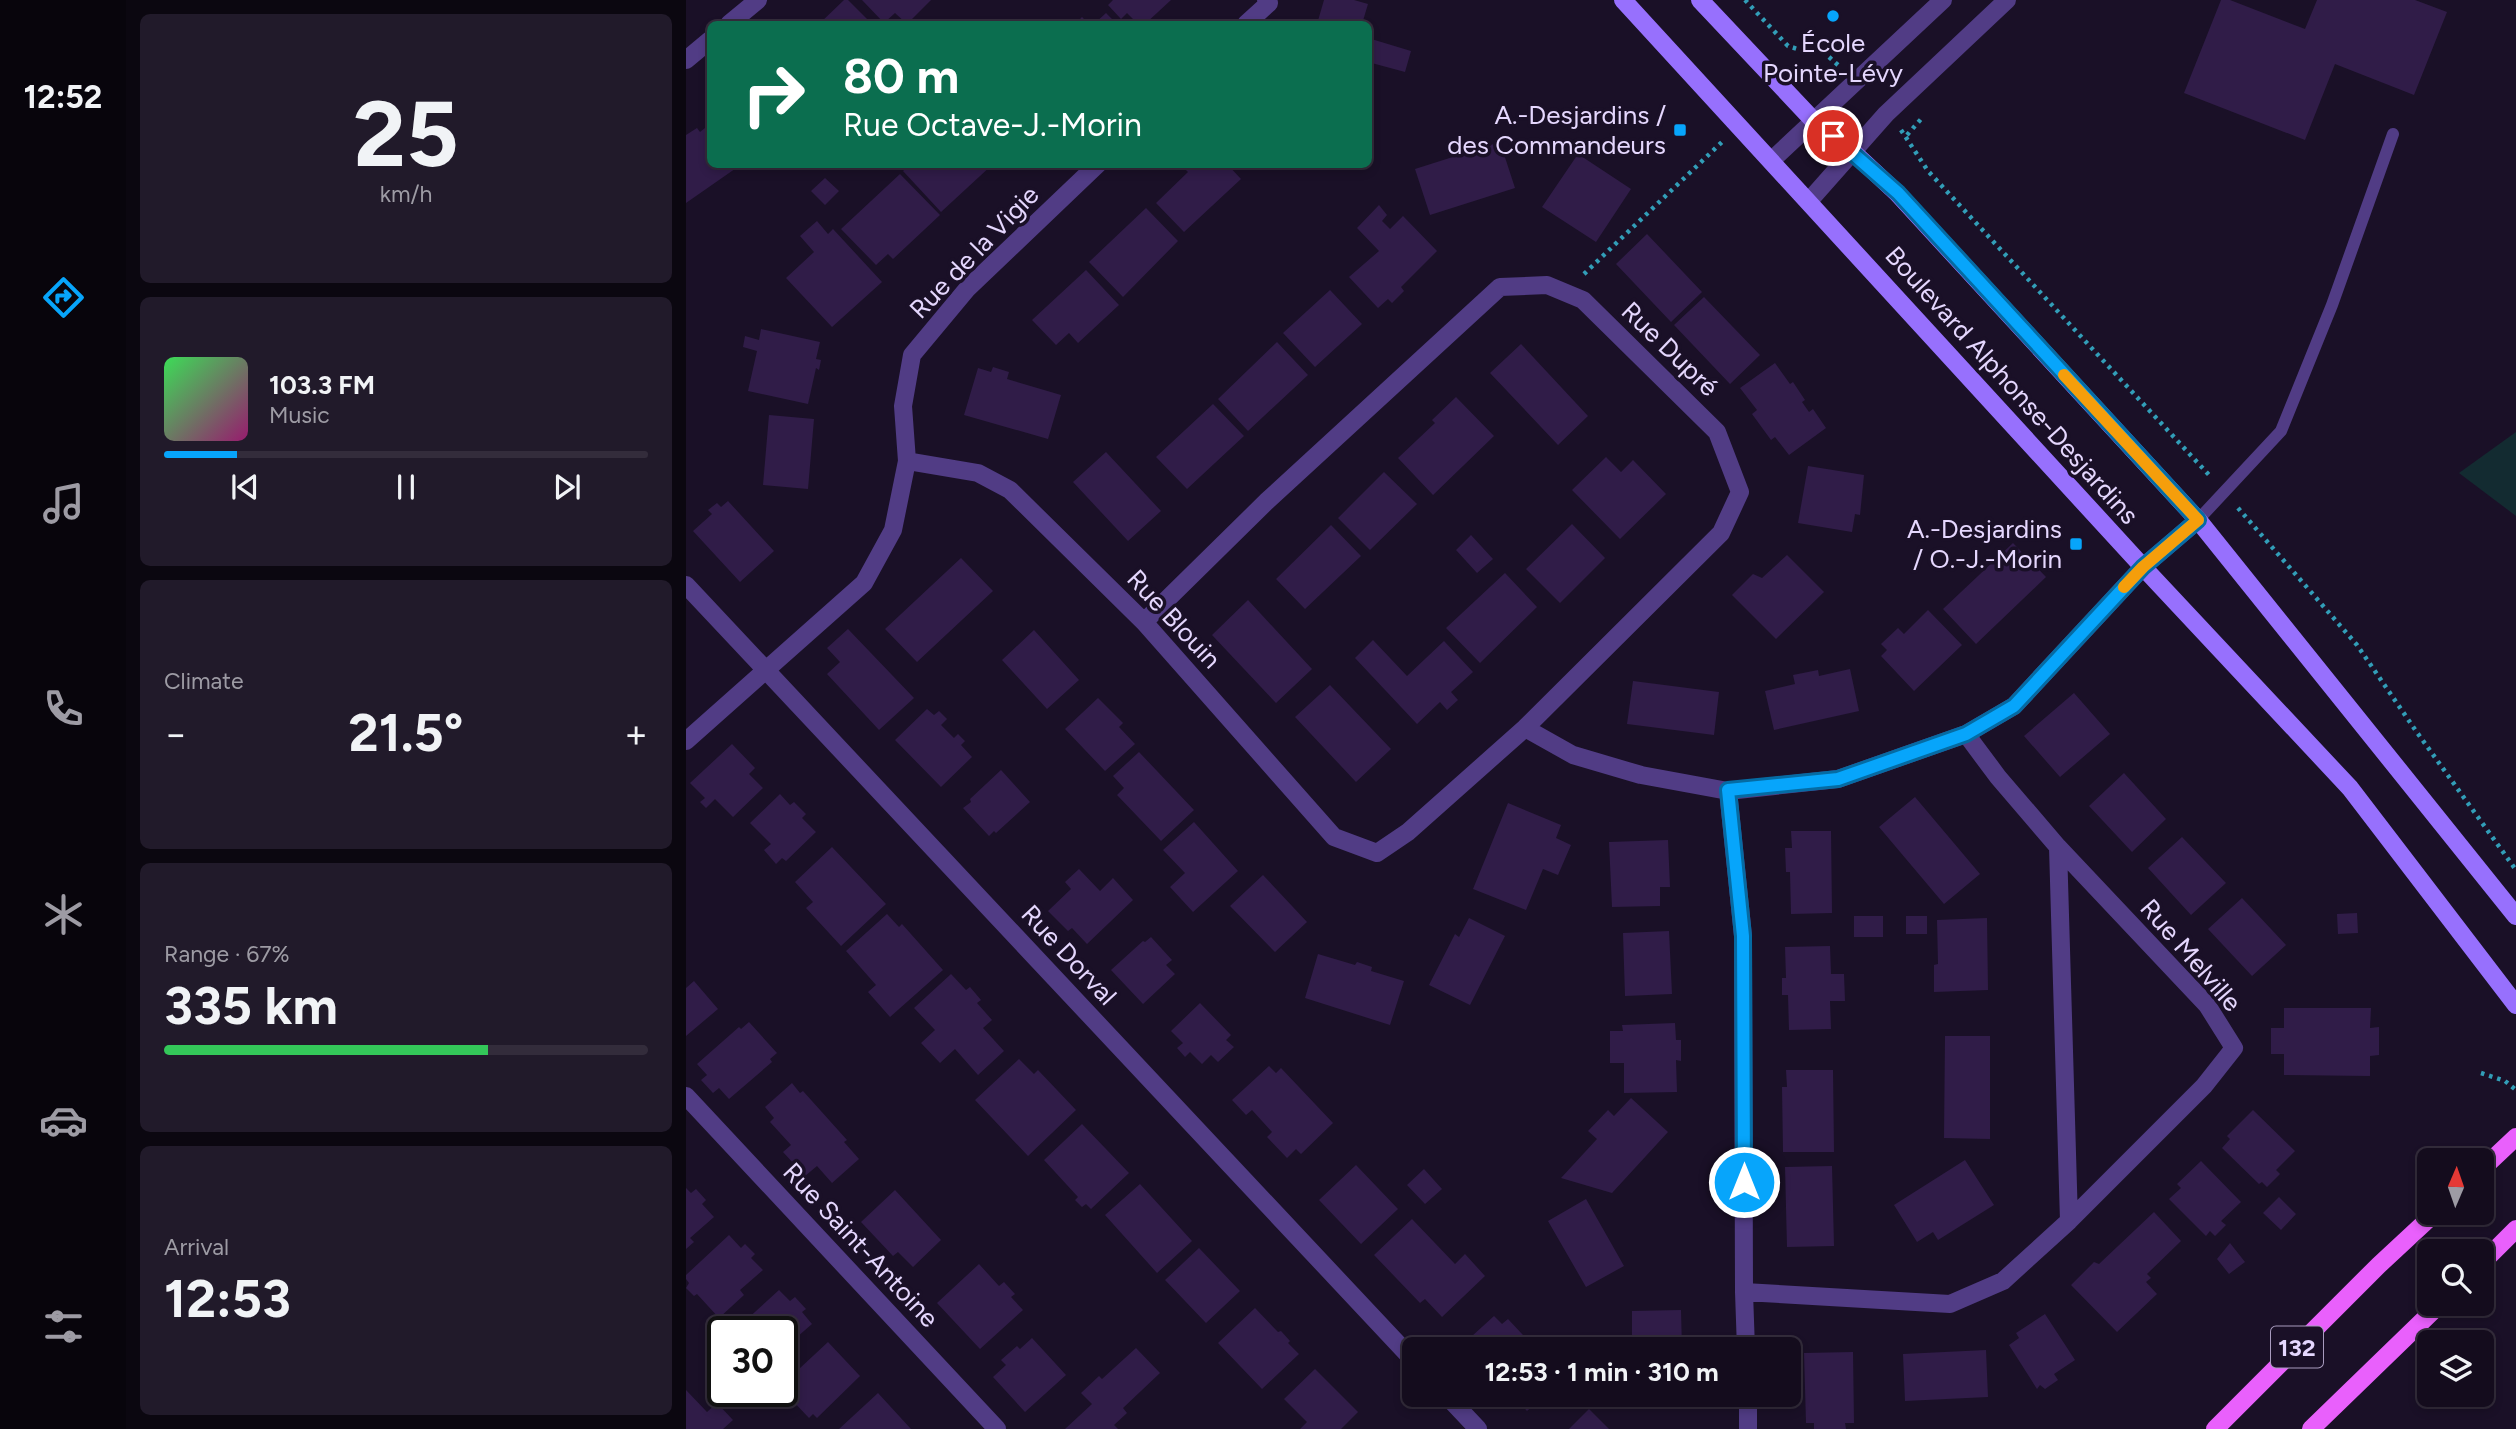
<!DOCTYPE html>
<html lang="en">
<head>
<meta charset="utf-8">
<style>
  body { margin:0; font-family:Figtree,sans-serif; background:#211a2a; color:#f1f3f6; height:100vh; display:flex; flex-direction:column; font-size:26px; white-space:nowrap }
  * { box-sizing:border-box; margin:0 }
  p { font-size:23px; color:#9d9ba4 }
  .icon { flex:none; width:38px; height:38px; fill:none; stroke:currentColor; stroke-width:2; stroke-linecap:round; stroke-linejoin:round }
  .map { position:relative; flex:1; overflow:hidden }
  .sheet { display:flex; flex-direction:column; gap:14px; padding:14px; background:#0b0710; width:560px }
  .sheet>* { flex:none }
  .top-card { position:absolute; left:21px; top:21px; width:665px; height:147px; border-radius:10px; box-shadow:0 4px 10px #0003,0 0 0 2px #332c3b; background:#0b6e4f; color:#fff; overflow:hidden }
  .needle { width:46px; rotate:2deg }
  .buttons { position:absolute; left:1731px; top:1148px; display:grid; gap:14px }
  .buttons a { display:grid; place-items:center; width:77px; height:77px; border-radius:10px; background:#140c1d; box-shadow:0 4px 10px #0003,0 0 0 2px #332c3b; font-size:35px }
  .speed { position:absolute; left:21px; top:1316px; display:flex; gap:14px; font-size:35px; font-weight:700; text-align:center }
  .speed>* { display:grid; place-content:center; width:91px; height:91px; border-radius:50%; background:#140c1d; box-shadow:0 4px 10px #0003,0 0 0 2px #332c3b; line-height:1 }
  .speed .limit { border:4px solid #111; border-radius:10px; background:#fff; color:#111 }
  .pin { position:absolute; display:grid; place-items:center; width:60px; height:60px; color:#fff; margin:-30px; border:4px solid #fff; border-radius:50%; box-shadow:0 2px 7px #0007 }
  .me { position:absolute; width:77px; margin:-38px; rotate:0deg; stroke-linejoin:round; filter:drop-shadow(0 0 5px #0008) }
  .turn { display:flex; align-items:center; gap:24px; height:147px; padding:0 21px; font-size:32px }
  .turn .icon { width:91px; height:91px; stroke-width:2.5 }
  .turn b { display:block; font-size:49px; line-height:60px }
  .big { font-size:52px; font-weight:700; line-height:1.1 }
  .sheet .card { flex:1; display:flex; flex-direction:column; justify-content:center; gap:10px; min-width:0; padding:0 24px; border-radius:10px; background:#211a2a }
  .sheet .dial { align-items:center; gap:0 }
  .dial b { font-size:91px; line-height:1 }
  .song { display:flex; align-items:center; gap:21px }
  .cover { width:84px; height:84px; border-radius:10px; background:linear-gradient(135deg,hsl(130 70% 55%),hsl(320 70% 35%)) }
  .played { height:7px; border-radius:4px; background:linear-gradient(90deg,#07a5fb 15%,#332c3b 15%) }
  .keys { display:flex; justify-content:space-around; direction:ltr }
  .heat { display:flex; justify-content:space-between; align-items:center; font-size:38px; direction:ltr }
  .charge { height:10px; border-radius:5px; background:linear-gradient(90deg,#34c759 67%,#332c3b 0) }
  .trip { position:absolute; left:716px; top:1337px; width:399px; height:70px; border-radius:10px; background:#140c1d; box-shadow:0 4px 10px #0003,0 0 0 2px #332c3b; font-weight:700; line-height:70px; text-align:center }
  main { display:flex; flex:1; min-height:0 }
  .dock { display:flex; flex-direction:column; width:126px; justify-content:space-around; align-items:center; background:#08050c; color:#9d9ba4 }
  .dock .icon { width:49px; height:49px }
  .dock .on { color:#07a5fb }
  .dock b { font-size:32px; color:#f1f3f6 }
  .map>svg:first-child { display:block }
</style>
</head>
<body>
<main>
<nav class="dock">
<b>12:52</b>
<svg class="icon on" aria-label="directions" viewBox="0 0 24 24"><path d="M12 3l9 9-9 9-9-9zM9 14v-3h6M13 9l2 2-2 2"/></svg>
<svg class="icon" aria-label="music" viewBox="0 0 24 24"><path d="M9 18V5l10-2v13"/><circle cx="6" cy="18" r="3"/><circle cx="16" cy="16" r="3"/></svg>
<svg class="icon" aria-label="phone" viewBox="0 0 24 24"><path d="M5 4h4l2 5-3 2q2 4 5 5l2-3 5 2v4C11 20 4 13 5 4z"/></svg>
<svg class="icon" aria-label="climate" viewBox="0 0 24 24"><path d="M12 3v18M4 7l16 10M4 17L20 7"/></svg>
<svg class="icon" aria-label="car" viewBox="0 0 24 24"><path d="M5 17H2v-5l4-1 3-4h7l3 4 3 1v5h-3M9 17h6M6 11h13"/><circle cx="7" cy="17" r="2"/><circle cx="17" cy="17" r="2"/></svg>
<svg class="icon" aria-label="filters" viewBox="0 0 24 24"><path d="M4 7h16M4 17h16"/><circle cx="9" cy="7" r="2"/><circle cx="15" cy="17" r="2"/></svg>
</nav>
<section class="sheet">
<div class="card dial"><b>25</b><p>km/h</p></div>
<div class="card">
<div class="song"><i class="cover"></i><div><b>103.3 FM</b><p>Music</p></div></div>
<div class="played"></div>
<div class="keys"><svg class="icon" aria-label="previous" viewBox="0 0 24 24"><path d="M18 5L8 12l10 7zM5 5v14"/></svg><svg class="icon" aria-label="pause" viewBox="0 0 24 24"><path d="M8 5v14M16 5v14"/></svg><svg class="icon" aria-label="next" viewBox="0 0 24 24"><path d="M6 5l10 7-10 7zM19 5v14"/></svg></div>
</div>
<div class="card"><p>Climate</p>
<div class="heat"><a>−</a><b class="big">21.5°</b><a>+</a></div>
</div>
<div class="card"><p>Range · 67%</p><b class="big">335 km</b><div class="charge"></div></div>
<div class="card"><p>Arrival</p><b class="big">12:53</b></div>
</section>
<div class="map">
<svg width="1830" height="1429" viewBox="0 0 1830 1429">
  <rect width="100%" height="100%" fill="#1a1027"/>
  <path fill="#132b31" d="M1830,432V516L1773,473Z"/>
  <path fill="#301c48" d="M158,0H162L186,24H133Z
    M176,0H245L221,24L209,13L198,23Z
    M427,0H485L459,24H452L441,13L435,19L422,5Z
    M638,0H668L682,4L676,24H631Z
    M1535,0H1544L1619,29L1631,0H1729L1761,12L1728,95L1649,64L1619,140L1498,93Z
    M420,13L431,24H408Z
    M396,17L403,24H389Z
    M682,38L725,51L719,72L682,62Z
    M24,124V164H56L0,203V135L11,128L14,132Z
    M814,142L829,188L744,215L729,169Z
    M892,154L945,189L910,242L856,207Z
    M224,164H307L255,212L217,171Z
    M502,164H541L555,179L498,232L470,203L502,172L498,168Z
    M214,174L254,215L207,259L202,254L190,265L155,229Z
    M139,178L153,191L139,205L125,191Z
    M693,205L701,215L696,221L704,229L717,216L751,251L715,287L718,291L706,303L702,299L692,308L663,277L693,251L671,228Z
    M460,208L492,241L437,297L403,262Z
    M131,221L142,234L147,229L196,282L146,327L100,278L128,252L114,236Z
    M961,234L1016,292L985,322L930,264Z
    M400,270L433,305L392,343L383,333L370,345L346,320Z
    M644,290L676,324L629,367L597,333Z
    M1018,297L1074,355L1044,384L988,325Z
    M75,329L134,342L130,359L135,360L133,370L130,368L122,404L62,391L71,351L57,347L59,336L73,340Z
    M591,342L622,375L562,431L532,399Z
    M835,344L902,416L872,445L804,373Z
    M1089,363L1104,384L1107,382L1119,400L1116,402L1123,412L1127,409L1140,428L1103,455L1089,437L1085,440L1066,414L1071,410L1054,388Z
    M307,367L323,372L321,379L375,395L362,439L278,415L292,368L305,372Z
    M770,397L808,436L747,495L712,458L749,423L746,420Z
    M527,404L558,436L501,489L470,457Z
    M83,415L128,419L122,489L77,485Z
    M420,452L475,511L442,541L387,482Z
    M920,457L935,472L947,460L980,494L934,539L886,490Z
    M1122,466L1178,475L1174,515L1169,514L1166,532L1112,523Z
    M698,472L731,504L684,550L652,518Z
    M42,501L88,551L54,582L7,531L26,514L22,510L31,503L35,507Z
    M886,524L919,558L874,603L840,569Z
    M645,525L675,556L619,609L590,579Z
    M785,535L807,559L791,573L770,550Z
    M1327,543L1360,577L1290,644L1257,609Z
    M1101,555L1138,592L1090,639L1046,595L1067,574L1076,578Z
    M275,558L307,591L231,662L199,629Z
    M819,573L851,607L794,663L760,628Z
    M562,600L626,669L590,703L526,635Z
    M1242,610L1276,645L1228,691L1195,656L1201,650L1195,644L1212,628L1218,634Z
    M162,629L228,698L193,730L141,674L154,662L141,648Z
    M348,630L393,680L361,709L316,660Z
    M687,640L721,676L758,641L787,672L765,692L772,700L761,710L754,702L731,724L669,658Z
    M1164,669L1173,711L1088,730L1079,691L1109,684L1107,675L1132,670L1133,676Z
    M947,681L1033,692L1028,735L941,724Z
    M644,685L705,749L670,782L609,717Z
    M1388,693L1424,734L1374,777L1338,736Z
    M412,698L437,723L433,727L449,744L419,771L379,729Z
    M241,709L248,715L253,711L261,719L255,725L268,738L272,734L279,741L275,745L286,757L255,787L209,740Z
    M46,744L69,768L63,774L77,788L47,817L29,799L20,808L14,802L19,798L4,783Z
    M453,752L508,810L475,841L431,795L438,788L427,776Z
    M315,770L344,802L310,833L308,831L303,836L277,808L285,802L284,799Z
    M1438,773L1480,819L1446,852L1403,806Z
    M94,794L104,805L108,802L120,814L116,818L130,832L100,861L96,858L90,864L78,850L85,844L64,823Z
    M1229,797L1294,874L1258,904L1193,827Z
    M822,803L875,825L870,838L885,845L872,875L857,869L840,910L787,889Z
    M508,822L552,871L507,912L484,887L499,873L477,850Z
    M1105,831H1145L1146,913L1105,914L1104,872H1100L1099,848H1106Z
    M1496,837L1540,883L1505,915L1462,868Z
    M982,840L984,887H974V906L926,907L923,842Z
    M146,847L200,904L155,946L120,908L127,902L109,882Z
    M393,869L414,891L427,878L447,900L401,944L386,928L382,931L362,911L385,889L379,882Z
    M577,875L621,922L589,952L544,906Z
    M1556,898L1600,945L1566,976L1522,929Z
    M1671,913L1672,933L1652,934L1651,914Z
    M201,914L213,927L216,924L257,970L204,1017L182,992L190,985L160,951Z
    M1168,916H1197V937H1168Z
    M1220,916H1241V934H1220Z
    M783,918L819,936L784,1005L743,985L769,934L773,937Z
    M1301,918L1302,990L1248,992V965L1252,964L1251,920Z
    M983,931L986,994L939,996L937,933Z
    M465,937L486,960L480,965L489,974L457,1004L425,970L457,941L459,942Z
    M1144,946L1145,974H1158L1159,1001H1144L1145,1029L1103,1030L1102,995H1096V978H1100L1099,947Z
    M632,954L669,965L671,962L686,967L685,971L718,981L704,1025L619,998Z
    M265,974L280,990L284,987L295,1000L291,1003L306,1020L297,1028L318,1051L292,1075L269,1049L254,1063L235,1043L249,1030L228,1008Z
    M8,981L32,1009L0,1036V988Z
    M514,1003L545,1035L540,1040L548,1047L532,1062L525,1055L516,1064L504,1052L499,1057L491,1048L497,1043L485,1031Z
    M1598,1008H1685L1684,1028L1693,1027V1055L1684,1056V1076L1598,1075V1054H1585V1028H1598Z
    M63,1022L91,1053L84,1059L86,1062L43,1099L33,1088L27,1093L15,1080L21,1075L11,1064L53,1027L55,1029Z
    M989,1023L990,1040H995V1061L990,1060L991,1092L938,1093V1063H924V1031H937L936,1025Z
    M1259,1036H1304V1139L1258,1138Z
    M333,1059L348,1074L352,1070L390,1110L342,1156L289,1100Z
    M583,1066L590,1073L595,1068L647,1123L615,1154L610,1149L601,1158L581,1137L586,1132L566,1110L560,1115L546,1100Z
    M1100,1070H1147L1148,1152H1097L1096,1087H1101Z
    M106,1083L114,1093L117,1091L161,1140L158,1142L173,1159L146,1183L131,1166L119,1176L97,1152L105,1145L84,1122L88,1118L79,1107Z
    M945,1098L982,1132L926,1193L875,1178L911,1139L902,1131L922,1110L928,1116Z
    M1567,1110L1609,1151L1590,1170L1594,1174L1581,1187L1576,1182L1573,1184L1536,1148L1544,1139L1541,1136Z
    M396,1124L443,1173L405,1209L400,1204L396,1207L389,1200L392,1197L358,1160Z
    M1279,1160L1308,1205L1252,1240L1247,1232L1231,1242L1208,1205Z
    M1515,1161L1555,1202L1535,1221L1540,1225L1529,1236L1524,1231L1520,1236L1483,1199L1495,1188L1491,1184Z
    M670,1165L712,1209L675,1244L633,1200Z
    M1146,1166L1148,1246L1101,1247L1099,1167Z
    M738,1169L756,1189L739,1204L721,1185Z
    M454,1184L506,1241L471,1273L419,1215Z
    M0,1188L5,1193L10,1189L20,1200L16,1204L28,1217L4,1238L8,1242L0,1249Z
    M209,1190L255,1240L227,1267L212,1252L207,1256L175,1222Z
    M1593,1197L1610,1214L1595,1230L1577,1213Z
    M900,1199L938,1266L900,1287L862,1221Z
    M1468,1212L1495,1241L1461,1274L1465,1278L1460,1282L1471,1294L1431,1332L1385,1285L1408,1262L1413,1264Z
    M726,1219L769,1264L779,1254L799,1276L756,1317L739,1299L734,1303L688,1255Z
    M43,1235L55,1248L59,1244L69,1254L65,1258L77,1270L54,1290L58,1295L33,1318L11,1294L8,1296L0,1288L3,1283L0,1279V1275Z
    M1544,1243L1559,1262L1543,1274L1531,1259Z
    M513,1248L554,1291L520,1323L479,1280Z
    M293,1264L313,1286L318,1282L329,1294L325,1297L337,1310L294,1349L251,1303Z
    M93,1290L104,1301L109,1297L120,1309L116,1312L126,1324L103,1344L107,1348L96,1359V1332H47Z
    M569,1308L592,1332L595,1331L604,1341L602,1343L613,1354L576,1389L532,1343Z
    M995,1310L996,1349H946V1311Z
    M1359,1314L1389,1360L1368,1374L1372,1380L1359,1389L1354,1385L1351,1389L1323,1345L1333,1338L1330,1333Z
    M808,1316L816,1324L822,1319L850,1349H777L774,1347Z
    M346,1338L380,1375L339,1412L307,1377L320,1365L315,1360L331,1346L334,1349Z
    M142,1342L174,1376L131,1418L127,1414L123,1418L104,1398L109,1393L99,1382Z
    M450,1348L474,1373L437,1408L441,1413L428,1425L432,1429H379L406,1404L395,1393L413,1376L416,1379Z
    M1300,1350L1302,1397L1219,1401L1217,1354Z
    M1167,1352L1168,1423H1159L1160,1429H1128V1423H1120L1118,1353Z
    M629,1369L672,1412L655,1429H614L621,1422L598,1399Z
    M0,1390L21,1412L31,1403L47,1420L37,1429H0Z
    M192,1393L225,1429H153Z
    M826,1395H859L841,1411Z
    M947,1395H996L997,1400L947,1401Z
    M903,1409L923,1429H883Z"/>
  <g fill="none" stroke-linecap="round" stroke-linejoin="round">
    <path stroke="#329eb8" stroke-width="4.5" stroke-dasharray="3.5 5" stroke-linecap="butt" d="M1059,0L1102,46L1121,52
      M1143,57L1153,66
      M1215,130L1242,171L1523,475
      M1221,135L1236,118
      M898,274L1036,142
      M1552,508L1671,645L1730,731L1830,870
      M1795,1073L1819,1081L1830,1090"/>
    <path stroke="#513c85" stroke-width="12" d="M1512,520L1595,431L1646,305L1707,134"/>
    <path stroke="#513c85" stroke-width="18" d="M43,24L72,0
      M560,24L583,3L580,0
      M0,60L24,40
      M1086,160L1257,0
      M1123,201L1200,114L1321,0
      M221,461L292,473L324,490L458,622L648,837L691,853L722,832L839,728L1035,533L1054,492L1031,432L897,300L861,285L814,287L581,501L458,622
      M0,585L728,1361
      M839,728L887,755L955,775L1042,791L1152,779L1280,734L1328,706L1457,567L1512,520
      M0,741L178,583L207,530L221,461L217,406L226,355L281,289L412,164
      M1042,791L1057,936L1058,1292L1060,1349
      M1372,847L1383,1221
      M0,1096L311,1429
      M1058,1292L1264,1304L1317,1281L1383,1221L1518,1086L1548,1048L1521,1005L1372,847L1312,777L1280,734
      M760,1395L792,1429
      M1062,1395V1429"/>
    <path stroke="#9770fd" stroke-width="18" d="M937,0L1457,567L1664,788L1830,1005
      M1014,0L1127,120L1167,152L1211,193L1512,520L1830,916"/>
    <path stroke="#e960fc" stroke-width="18" d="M1796,1169L1830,1137
      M1796,1263L1830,1229
      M1529,1429L1693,1265L1749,1213
      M1625,1429L1754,1304"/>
  </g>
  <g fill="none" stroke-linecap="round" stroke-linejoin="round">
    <g stroke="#056ba3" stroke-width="18">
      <path id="route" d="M1058,1182L1057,936L1042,790L1152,779L1280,734L1328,706L1457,567L1512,520L1212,193L1147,136"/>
    </g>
    <use href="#route" stroke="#07a5fb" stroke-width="12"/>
    <path stroke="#f59e0b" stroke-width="12" d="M1378,375L1512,520L1457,567L1438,587"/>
  </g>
  <g fill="#07a5fb" stroke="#1a1027" stroke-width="2.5">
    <circle cx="1147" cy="16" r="7"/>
    <rect x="987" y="123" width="14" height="14" rx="3.5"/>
    <rect x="1383" y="537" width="14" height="14" rx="3.5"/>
  </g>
  <g text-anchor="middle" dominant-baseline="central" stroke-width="7" stroke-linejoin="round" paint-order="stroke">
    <rect fill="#1a1027" stroke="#a89bbe" stroke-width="2" x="1585" y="1326.5" width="52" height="41" rx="5"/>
    <g font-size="24" font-weight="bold" fill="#e5d7fe">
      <text x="1611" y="1347">132</text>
    </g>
    <g font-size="26" fill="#e5d7fe" stroke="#1a1027" text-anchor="end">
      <text x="1147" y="43" text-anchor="middle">École<tspan x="1147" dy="30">Pointe-Lévy</tspan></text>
      <text x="980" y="115">A.-Desjardins /<tspan x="980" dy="30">des Commandeurs</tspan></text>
      <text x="1376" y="529">A.-Desjardins<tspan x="1376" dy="30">/ O.-J.-Morin</tspan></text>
    </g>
    <g font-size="26" fill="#e5d7fe" stroke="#1a1027">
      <text transform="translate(288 252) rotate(-46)">Rue de la Vigie</text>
      <text transform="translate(984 349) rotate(44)">Rue Dupré</text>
      <text transform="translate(1326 385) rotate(48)">Boulevard Alphonse-Desjardins</text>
      <text transform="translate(488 619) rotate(47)">Rue Blouin</text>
      <text transform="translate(383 955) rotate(47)">Rue Dorval</text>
      <text transform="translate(1505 955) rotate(49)">Rue Melville</text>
      <text transform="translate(175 1245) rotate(47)">Rue Saint-Antoine</text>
    </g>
  </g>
</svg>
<div class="buttons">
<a><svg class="needle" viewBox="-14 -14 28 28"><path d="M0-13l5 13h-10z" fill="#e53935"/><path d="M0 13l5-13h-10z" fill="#9d9ba4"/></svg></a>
<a><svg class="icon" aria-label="search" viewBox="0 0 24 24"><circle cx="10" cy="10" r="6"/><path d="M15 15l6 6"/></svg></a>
<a><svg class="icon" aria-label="layers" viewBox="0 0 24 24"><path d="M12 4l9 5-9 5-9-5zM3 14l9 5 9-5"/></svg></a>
</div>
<div class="speed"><div class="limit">30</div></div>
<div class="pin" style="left:1147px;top:136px;background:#d93025"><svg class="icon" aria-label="arrive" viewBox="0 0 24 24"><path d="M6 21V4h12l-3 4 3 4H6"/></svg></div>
<svg class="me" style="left:1058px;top:1182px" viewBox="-20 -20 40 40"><circle r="17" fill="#07a5fb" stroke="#fff" stroke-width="3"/><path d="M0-11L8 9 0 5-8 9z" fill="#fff"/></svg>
<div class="trip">12:53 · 1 min · 310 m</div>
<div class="top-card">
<div class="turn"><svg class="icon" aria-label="right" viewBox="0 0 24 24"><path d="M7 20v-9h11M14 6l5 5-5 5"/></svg><div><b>80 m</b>Rue Octave-J.-Morin</div></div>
</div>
</div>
</main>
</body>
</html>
